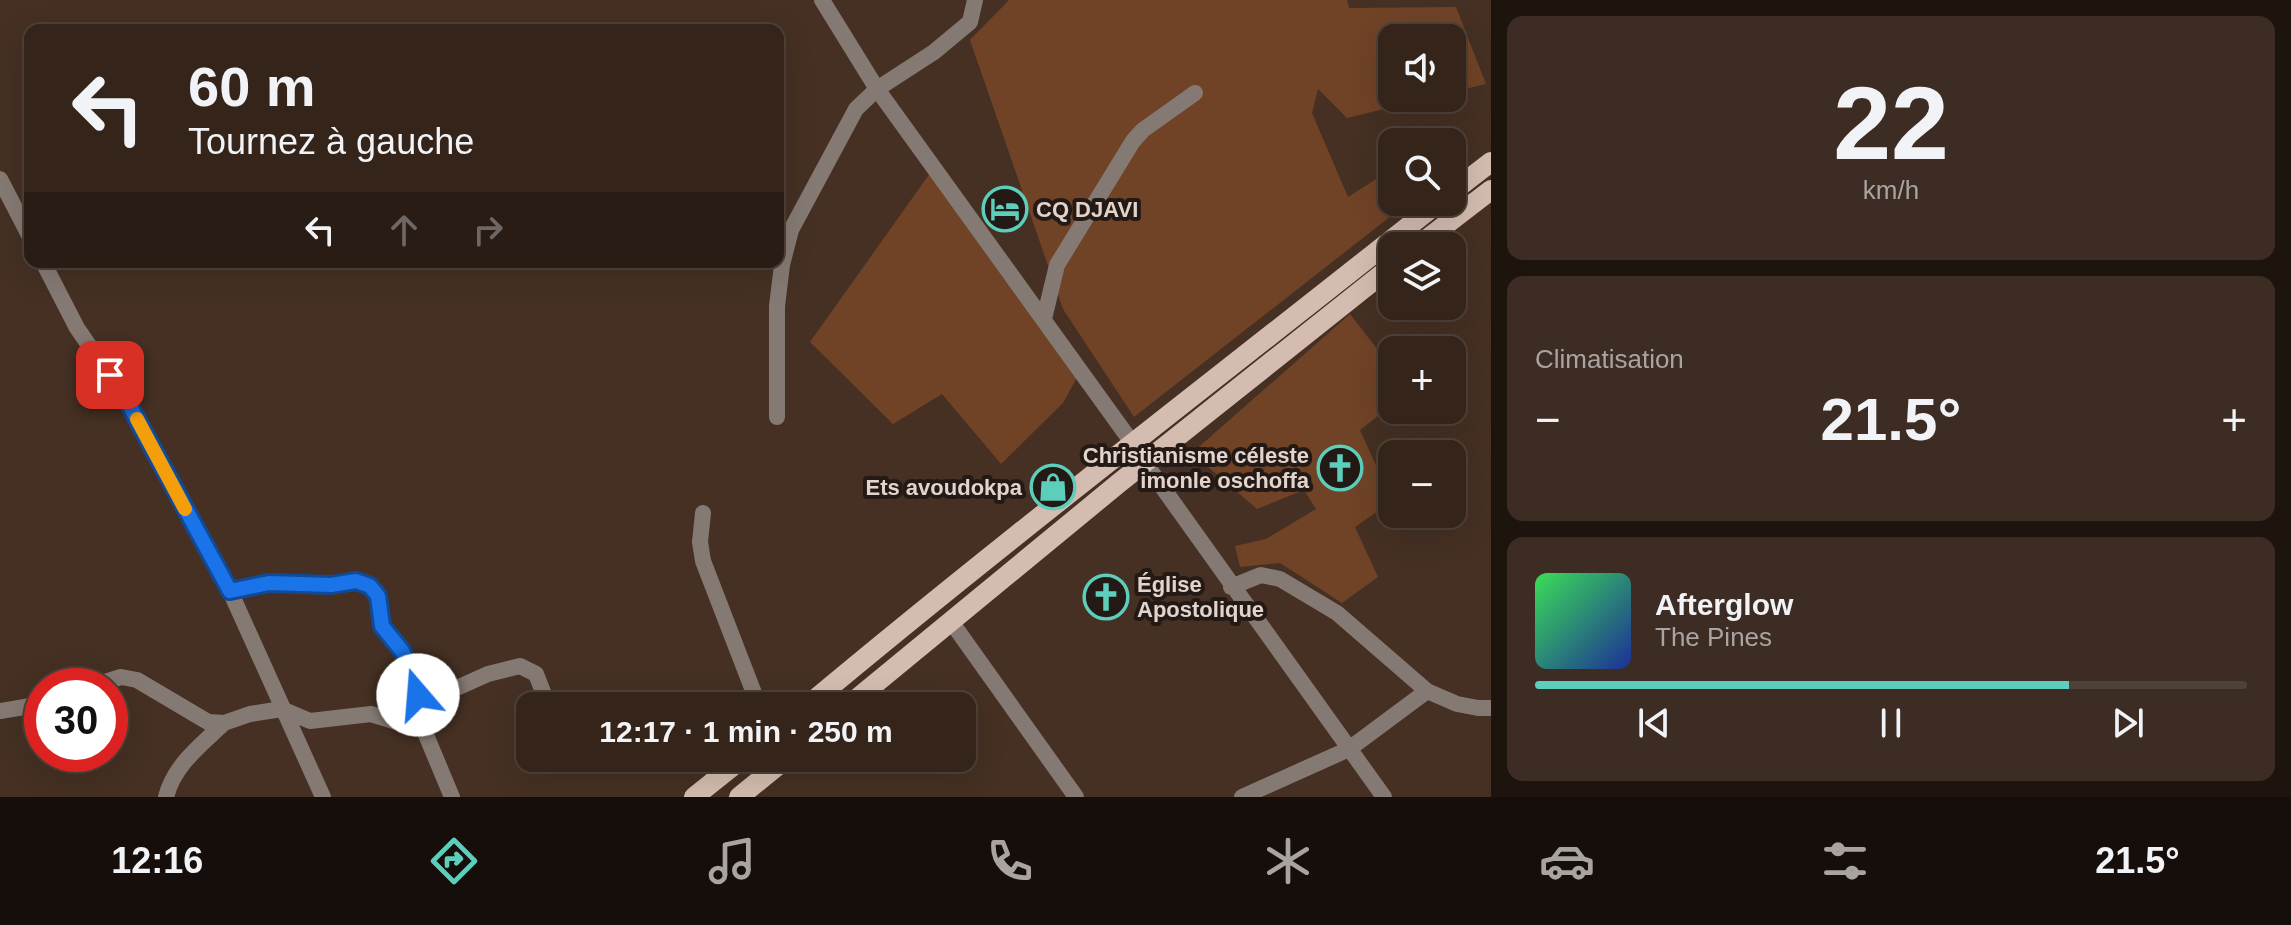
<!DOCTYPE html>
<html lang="fr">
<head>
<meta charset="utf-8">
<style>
  body { margin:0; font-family:Arial,sans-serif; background:#3c2c23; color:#f1f3f6; height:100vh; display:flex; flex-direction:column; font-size:30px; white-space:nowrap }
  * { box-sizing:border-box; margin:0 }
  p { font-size:26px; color:#a9a4a2 }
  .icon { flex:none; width:44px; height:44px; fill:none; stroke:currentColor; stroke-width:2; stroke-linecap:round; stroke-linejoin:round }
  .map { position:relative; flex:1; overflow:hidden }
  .drawer { display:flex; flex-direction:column; gap:16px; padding:16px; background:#1d140e; width:800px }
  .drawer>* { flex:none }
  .banner { position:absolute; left:24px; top:24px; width:760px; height:244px; border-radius:16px; box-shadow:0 8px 32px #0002,0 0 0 2px #4e4139; background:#34241a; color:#f1f3f6; overflow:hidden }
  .controls { position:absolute; left:1378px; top:24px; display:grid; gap:16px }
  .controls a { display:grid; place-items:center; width:88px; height:88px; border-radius:16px; background:#34241a; box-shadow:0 8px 32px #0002,0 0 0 2px #4e4139; font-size:40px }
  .speed { position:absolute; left:24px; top:668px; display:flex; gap:16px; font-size:40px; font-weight:700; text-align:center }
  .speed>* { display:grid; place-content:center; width:104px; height:104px; border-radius:50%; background:#34241a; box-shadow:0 8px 32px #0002,0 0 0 2px #4e4139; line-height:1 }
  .speed .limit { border:12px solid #d22; background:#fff; color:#111 }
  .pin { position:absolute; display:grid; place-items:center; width:68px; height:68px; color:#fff; margin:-34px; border-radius:16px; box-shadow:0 4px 12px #0006 }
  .me { position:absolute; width:88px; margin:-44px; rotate:342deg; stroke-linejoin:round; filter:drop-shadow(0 0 6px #0008) }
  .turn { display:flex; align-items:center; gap:28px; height:168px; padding:0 32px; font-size:36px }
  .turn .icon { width:104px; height:104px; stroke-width:2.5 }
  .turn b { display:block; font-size:56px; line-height:68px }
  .lanes { display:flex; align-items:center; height:76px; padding:0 32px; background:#0003; justify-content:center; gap:40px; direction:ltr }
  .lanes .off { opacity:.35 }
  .big { font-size:60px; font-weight:700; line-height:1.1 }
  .drawer .widget { flex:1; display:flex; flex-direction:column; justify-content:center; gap:12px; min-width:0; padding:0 28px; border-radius:16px; background:#3c2c23 }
  .drawer .dial { align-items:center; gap:0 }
  .dial b { font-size:104px; line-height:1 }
  .song { display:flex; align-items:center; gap:24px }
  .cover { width:96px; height:96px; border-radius:12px; background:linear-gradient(135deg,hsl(130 70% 55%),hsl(230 70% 35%)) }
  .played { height:8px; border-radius:4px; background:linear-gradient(90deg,#5ccebb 75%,#4e4139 75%) }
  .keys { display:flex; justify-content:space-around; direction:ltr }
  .heat { display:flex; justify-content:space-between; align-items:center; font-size:44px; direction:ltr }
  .trip { position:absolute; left:516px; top:692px; width:460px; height:80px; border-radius:16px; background:#34241a; box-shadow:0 8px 32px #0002,0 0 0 2px #4e4139; font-weight:700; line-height:80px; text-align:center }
  .dock { display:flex; height:128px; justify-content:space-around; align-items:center; background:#150e0a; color:#a9a4a2 }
  .dock .icon { width:56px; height:56px }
  .dock .selected { color:#5ccebb }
  .dock b { font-size:36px; color:#f1f3f6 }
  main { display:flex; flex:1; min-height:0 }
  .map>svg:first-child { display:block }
</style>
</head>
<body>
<main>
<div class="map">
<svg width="1491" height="797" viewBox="0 0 1491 797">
  <rect width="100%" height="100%" fill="#453023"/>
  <path fill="#704327" d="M1009,0H1347L1349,8L1456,7L1486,84L1452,92V38H1392V98H1429L1347,118L1318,89L1312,113L1348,197L1392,169V202H1409L1134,417L1063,309L970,40Z
    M938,162L1082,368L1063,403L1001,464L942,394L893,424L810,342Z
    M1350,314L1392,368V405L1360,430L1392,501L1355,527L1378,577L1342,603L1280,563L1240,567L1235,546L1266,539L1316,509L1304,490L1257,509L1192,453Z"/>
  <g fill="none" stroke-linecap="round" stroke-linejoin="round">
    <path stroke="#857a73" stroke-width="16" d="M822,0L877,89L1133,444
      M0,179L30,237
      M43,262L77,328L126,399L230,591L323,797
      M1044,319L1057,265L1133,141L1143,130L1195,93
      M777,417V306L782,265L791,230L856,109L877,89L934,52L970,22L975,0
      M1145,463L1384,797
      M703,513L700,542L703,561L759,706
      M1231,587L1261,575L1280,579L1337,613L1427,691L1457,704L1478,708H1491
      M230,591L269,583L331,585L356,581L370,586L378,596L382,626L402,651L415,675L421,723L452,797
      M950,620L1076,797
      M92,686L121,677L137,680L208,722L224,723L250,714L282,709L310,721L371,714L400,723H421
      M418,695L459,687L488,674L520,666L536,674L545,697L552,706
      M626,706L631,704
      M0,711L42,704
      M166,797C174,765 201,745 224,723
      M1242,797L1349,749L1427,691"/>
    <path stroke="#d4bdb0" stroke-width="20" d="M1452,192L1491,162
      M1418,246L1491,190
      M807,706C1014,533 1228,370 1439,202
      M848,706L1119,483L1392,266
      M694,797L743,758
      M739,797L787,758"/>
  </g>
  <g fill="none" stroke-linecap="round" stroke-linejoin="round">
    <g stroke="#114b97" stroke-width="20">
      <path id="route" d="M110,375L126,399L230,591L269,583L331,585L356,581L370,586L378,596L382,626L402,651L415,675L418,695"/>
    </g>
    <use href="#route" stroke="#1a73e8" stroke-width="14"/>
    <path stroke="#f59e0b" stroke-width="14" d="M137,419L185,509"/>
  </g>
  <defs>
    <g id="hotel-ring" transform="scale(2.3)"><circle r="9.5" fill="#241a15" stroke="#5ccebb" stroke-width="1.5"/><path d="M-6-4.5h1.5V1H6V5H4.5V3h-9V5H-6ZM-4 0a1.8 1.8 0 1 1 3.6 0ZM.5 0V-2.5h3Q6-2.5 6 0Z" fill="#5ccebb"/></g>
    <g id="church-ring" transform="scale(2.3)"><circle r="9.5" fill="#241a15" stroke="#5ccebb" stroke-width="1.5"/><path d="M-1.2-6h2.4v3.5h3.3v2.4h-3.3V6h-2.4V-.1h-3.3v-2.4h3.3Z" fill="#5ccebb"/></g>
    <g id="shop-ring" transform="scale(2.3)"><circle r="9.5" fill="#241a15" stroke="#5ccebb" stroke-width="1.5"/><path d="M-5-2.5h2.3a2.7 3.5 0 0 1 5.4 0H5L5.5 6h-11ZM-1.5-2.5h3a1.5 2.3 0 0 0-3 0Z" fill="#5ccebb"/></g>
  </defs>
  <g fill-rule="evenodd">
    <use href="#hotel-ring" x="1005" y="209"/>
    <use href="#church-ring" x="1340" y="468"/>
    <use href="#shop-ring" x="1053" y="487"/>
    <use href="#church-ring" x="1106" y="597"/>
  </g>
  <g text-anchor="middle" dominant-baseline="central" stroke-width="8" stroke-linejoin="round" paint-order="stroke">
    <g font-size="22" font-weight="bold" fill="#e2d4cc" stroke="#241a15" text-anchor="start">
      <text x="1036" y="209">CQ DJAVI</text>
      <text x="1309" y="455" text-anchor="end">Christianisme céleste<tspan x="1309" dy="25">imonle oschoffa</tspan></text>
      <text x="1022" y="487" text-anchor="end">Ets avoudokpa</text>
      <text x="1137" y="584">Église<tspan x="1137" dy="25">Apostolique</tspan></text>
    </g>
  </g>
</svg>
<div class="controls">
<a><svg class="icon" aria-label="sound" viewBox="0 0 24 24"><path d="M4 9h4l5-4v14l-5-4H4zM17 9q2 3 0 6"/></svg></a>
<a><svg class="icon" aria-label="search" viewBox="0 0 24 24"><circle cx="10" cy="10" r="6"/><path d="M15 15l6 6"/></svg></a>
<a><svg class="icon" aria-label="layers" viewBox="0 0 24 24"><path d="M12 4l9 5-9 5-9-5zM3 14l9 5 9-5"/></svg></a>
<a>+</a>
<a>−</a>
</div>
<div class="speed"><div class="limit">30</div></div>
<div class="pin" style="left:110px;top:375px;background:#d93025"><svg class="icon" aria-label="arrive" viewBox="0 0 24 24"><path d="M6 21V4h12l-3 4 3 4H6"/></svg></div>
<svg class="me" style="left:418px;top:695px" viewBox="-20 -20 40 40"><circle r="19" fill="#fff"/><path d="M0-13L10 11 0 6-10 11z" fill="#1a73e8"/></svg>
<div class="trip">12:17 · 1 min · 250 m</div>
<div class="banner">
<div class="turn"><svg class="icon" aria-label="left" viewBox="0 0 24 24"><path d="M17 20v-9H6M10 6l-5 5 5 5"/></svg><div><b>60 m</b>Tournez à gauche</div></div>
<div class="lanes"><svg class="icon" aria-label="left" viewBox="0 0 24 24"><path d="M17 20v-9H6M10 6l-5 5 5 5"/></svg><svg class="icon off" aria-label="ahead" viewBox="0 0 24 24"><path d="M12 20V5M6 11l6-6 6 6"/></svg><svg class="icon off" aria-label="right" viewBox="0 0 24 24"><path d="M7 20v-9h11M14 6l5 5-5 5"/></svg></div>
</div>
</div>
<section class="drawer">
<div class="widget dial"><b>22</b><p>km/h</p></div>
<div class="widget"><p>Climatisation</p>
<div class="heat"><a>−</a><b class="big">21.5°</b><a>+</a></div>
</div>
<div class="widget">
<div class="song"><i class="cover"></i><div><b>Afterglow</b><p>The Pines</p></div></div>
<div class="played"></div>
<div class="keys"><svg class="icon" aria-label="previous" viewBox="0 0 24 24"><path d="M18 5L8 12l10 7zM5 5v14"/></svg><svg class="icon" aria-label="pause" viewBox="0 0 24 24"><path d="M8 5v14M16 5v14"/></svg><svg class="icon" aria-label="next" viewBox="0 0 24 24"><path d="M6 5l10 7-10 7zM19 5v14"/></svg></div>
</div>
</section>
</main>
<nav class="dock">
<b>12:16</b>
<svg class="icon selected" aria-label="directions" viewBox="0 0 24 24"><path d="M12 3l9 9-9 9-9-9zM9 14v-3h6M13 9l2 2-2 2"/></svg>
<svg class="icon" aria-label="music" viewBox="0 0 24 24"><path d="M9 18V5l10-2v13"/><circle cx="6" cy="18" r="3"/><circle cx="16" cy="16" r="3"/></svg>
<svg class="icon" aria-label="phone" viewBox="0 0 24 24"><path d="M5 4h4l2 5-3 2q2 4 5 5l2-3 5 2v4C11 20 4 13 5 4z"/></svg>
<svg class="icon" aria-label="climate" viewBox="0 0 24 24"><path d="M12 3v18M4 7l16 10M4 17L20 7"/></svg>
<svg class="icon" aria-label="car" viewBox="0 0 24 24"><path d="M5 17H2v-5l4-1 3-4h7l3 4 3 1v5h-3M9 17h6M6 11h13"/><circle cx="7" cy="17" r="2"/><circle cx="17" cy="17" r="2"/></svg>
<svg class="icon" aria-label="filters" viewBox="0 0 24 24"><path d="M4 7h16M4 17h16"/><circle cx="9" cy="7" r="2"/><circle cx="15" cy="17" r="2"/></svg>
<b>21.5°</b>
</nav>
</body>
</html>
